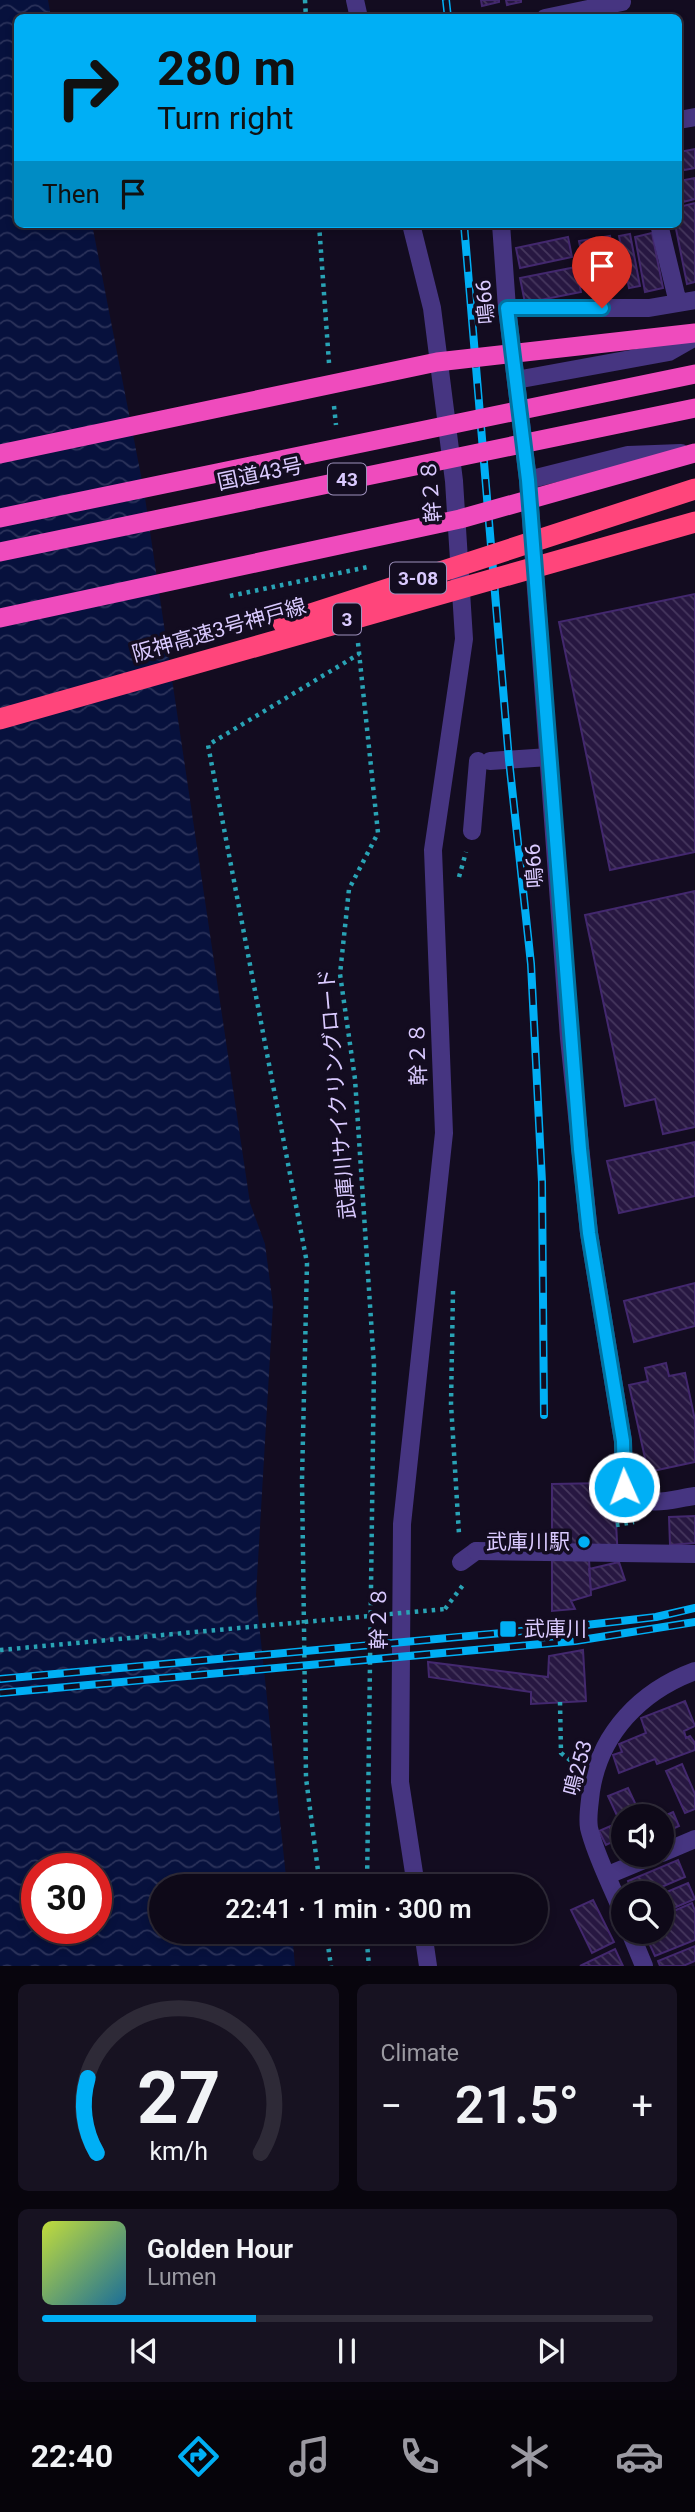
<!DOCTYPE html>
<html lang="en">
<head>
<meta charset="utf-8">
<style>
  body { margin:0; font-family:Roboto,"Noto Sans JP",sans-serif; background:#171221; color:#f1f3f6; height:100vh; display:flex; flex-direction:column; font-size:26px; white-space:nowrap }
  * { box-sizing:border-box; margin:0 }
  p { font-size:23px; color:#9b9aa2 }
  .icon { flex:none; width:38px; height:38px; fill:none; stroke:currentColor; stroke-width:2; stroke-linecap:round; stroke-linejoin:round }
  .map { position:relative; height:1966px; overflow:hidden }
  .panel { display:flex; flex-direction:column; gap:18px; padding:18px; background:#08050d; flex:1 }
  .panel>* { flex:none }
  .hud { position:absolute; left:14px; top:14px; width:668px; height:214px; border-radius:10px; box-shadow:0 4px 10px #0003,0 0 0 2px #2e2a37; background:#00aff5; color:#111; overflow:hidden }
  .fabs { position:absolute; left:611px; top:1804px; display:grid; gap:14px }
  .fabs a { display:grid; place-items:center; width:63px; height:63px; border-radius:50%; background:#0e0918; box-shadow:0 4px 10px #0003,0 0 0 2px #2e2a37; font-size:35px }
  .speed { position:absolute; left:21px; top:1853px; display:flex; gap:14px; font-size:35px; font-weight:700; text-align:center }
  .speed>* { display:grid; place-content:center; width:91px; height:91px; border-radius:50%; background:#0e0918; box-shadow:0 4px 10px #0003,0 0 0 2px #2e2a37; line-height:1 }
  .speed .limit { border:10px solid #d22; background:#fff; color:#111 }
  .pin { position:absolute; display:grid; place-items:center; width:60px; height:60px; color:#fff; margin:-72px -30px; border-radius:50% 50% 50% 0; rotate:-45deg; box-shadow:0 0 7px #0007 }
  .pin .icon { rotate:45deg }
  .me { position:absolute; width:77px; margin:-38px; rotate:358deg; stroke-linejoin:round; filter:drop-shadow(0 0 5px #0008) }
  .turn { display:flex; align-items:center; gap:24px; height:147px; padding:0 28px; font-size:32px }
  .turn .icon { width:91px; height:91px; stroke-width:2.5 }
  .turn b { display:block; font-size:49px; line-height:60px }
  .then { display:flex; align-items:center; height:66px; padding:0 28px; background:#0003; gap:14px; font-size:26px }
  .big { font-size:52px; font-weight:600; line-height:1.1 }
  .panel .widget { flex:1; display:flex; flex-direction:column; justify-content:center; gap:10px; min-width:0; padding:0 24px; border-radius:10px; background:#171221 }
  .panel .dial { align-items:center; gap:0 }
  .dial svg { height:182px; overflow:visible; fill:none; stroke:#2e2a37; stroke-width:7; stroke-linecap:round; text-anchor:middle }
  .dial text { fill:#f1f3f6; stroke:none }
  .song { display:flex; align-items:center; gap:21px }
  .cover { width:84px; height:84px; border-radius:10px; background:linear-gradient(135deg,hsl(70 70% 55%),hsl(200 70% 35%)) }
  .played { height:7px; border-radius:4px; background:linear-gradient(90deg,#00aff5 35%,#2e2a37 35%) }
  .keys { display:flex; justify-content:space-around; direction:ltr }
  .heat { display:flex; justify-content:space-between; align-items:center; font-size:38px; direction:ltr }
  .panel .tiles { flex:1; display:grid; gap:18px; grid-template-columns:1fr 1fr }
  .widget:last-child { grid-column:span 2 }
  .trip { position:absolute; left:149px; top:1874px; width:399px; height:70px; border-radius:35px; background:#0e0918; box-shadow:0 4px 10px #0003,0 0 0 2px #2e2a37; font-weight:600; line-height:70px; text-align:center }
  .tab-bar { display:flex; height:112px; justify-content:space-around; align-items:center; background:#06040a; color:#9b9aa2 }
  .tab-bar .icon { width:49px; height:49px }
  .tab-bar .current { color:#00aff5 }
  .tab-bar b { font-size:32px; color:#f1f3f6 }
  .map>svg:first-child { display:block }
</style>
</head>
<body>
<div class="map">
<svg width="695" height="1966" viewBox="0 0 695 1966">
  <defs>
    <pattern id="water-waves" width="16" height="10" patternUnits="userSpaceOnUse" patternTransform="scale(1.75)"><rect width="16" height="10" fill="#07113d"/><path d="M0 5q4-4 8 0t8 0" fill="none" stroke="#2b325a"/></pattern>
    <pattern id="building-back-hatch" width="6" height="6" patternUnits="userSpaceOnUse" patternTransform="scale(1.75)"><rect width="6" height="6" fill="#271741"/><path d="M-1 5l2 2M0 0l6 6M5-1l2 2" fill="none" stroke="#46375e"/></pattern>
  </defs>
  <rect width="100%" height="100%" fill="#130c20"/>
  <path fill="url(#water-waves)" fill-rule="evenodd" d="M0,0H48L51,17L18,18V224H92L144,491L250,1203L265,1244L273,1305L256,1595L287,1886H161V1932H292L295,1966H0ZM37,1869H96V1928H37Z"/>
  <path fill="url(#building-back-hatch)" stroke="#43286e" stroke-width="2" d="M481,0H499V2L482,6Z
    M506,0H521V2L507,5Z
    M695,149V168L679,171V152Z
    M695,178V199L679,203V181Z
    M695,203V282L687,284L675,224H679V207Z
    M517,224H540L518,228Z
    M652,233L663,288L645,292L635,237Z
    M630,234L640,286L629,288L619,236Z
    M610,236L620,288L589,294L579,241Z
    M568,237L572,257L520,268L516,248Z
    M576,267L581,292L525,303L520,278Z
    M695,594V852L610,870L559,622Z
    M695,891V1127L663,1134L655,1099L625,1106L585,915Z
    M695,1142V1196L619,1213L607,1161Z
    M695,1283V1326L634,1342L624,1301Z
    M666,1363L669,1376L685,1373L695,1420V1462L648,1472L629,1385L648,1381L645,1368Z
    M606,1483L605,1504H615L618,1560L589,1559L591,1595L571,1601L575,1609L552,1611V1484Z
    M695,1516V1543L670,1545L669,1517Z
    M619,1562L625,1580L591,1590L589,1569Z
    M583,1650L586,1701L531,1704V1692L429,1677L428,1662L548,1677L549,1656Z
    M685,1701L695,1726L684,1731L686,1738L690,1736L695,1743V1750L657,1764L655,1759L619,1773L613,1755L622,1752L619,1744L646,1733L641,1718Z
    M682,1764L695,1794V1809L685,1813L666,1771Z
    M628,1788L641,1816H623L621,1852L616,1840L606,1845L599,1831L620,1822L608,1796Z
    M673,1812L679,1826L662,1834V1817Z
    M678,1860L685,1877L645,1894H633L628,1881Z
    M688,1883L695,1899L662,1913V1894Z
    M593,1900L614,1942L592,1953L571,1910Z
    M692,1903L695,1911V1940L655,1956L644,1932H662V1916Z
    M695,1946V1961L683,1966H660L658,1961Z
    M615,1949L623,1966H580Z"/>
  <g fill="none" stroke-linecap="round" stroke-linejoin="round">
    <path stroke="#29a3b5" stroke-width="4.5" stroke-dasharray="3.5 5" stroke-linecap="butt" d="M305,0L306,18
      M319,224L329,363
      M334,406L336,425
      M358,643L378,833L349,889L340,974L355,1079L374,1365L367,1886
      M459,877L466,852
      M453,1291L451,1404L459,1534
      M616,1525L634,1522
      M445,1609L463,1585
      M560,1702L561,1753L575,1764
      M320,1886L306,1778L302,1480L307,1263L208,745L359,654
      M326,1932L331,1966
      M366,1932L369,1966"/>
    <path stroke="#463581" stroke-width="18" d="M490,761L549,757
      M472,831L478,761
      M461,1562L476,1551"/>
    <path stroke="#463581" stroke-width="18" d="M545,18L622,2
      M679,120L695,117
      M501,224L507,308L528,480L569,1038L589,1233L623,1441L624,1487C646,1510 667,1500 695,1496
      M659,224L678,303
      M507,308H649L695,300
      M516,380L669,352L695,337
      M528,480L628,455L681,453
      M662,1853L695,1839
      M608,1875L656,1855
      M623,1914C612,1886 596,1857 589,1828C587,1817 590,1802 591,1791C600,1733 641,1691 695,1671
      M630,1932L644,1966"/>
    <path stroke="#463581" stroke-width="18" d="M355,0L359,18
      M411,224L432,308L454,481L464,639L433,850L444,1133L402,1524L400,1782L416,1886
      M423,1932L428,1966"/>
    <g stroke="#00aff5" stroke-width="8">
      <path id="rail" d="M446,0L448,18
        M464,224L509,760L531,964L542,1182L544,1415
        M0,1679L577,1626L656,1617L695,1608
        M0,1693L575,1641L695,1622"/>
    </g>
    <use href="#rail" stroke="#130c20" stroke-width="5" stroke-dasharray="16" stroke-linecap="butt"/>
    <path stroke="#29a3b5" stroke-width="4.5" stroke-dasharray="3.5 5" stroke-linecap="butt" d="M230,596L368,567
      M0,1650L445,1609"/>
    <path stroke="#463581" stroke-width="18" d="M476,1551L695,1554"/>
    <path stroke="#ef4bbd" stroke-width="19" d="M0,454L437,362L695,333
      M0,518L695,374
      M0,552L695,408
      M0,618L460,519L695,453"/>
    <path stroke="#ff457b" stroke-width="21" d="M283,623L695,489
      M0,719L695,522"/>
  </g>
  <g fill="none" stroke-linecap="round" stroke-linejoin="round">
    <g stroke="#00729f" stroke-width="18">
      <path id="route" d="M602,308H507L528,480L580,1149L589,1233L623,1441L624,1487"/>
    </g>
    <use href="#route" stroke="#00aff5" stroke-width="12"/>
  </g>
  <g fill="#00aff5" stroke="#130c20" stroke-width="2.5">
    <circle cx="584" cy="1542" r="7"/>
    <rect x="499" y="1620" width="18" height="18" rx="3.5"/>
  </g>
  <g text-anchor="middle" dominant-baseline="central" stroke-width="7" stroke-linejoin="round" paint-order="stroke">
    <g fill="#130c20" stroke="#9e91bc" stroke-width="2">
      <rect x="328" y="463.5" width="38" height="31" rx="5"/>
      <rect x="390" y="562.5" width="56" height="31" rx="5"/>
      <rect x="333" y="603.5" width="28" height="31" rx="5"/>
    </g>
    <g font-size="19" font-weight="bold" fill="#dacaff">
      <text x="347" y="479">43</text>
      <text x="418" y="578">3-08</text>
      <text x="347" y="619">3</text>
    </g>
    <g font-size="21" fill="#dacaff" stroke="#130c20">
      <text transform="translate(485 302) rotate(-95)">鳴66</text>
      <text transform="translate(260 474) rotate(-12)">国道43号</text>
      <text transform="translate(431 491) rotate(-95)">幹２８</text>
      <text transform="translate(219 630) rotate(-16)">阪神高速3号神戸線</text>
      <text transform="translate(534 866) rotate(-94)">鳴66</text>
      <text transform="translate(418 1054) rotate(-92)">幹２８</text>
      <text transform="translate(337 1094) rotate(-95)">武庫川サイクリングロード</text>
      <text transform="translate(379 1618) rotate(-90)">幹２８</text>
      <text transform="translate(578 1768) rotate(-75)">鳴253</text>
    </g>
    <g font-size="21" fill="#dacaff" stroke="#130c20" text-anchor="end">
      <text x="570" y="1542">武庫川駅</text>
      <text x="524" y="1629" text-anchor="start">武庫川</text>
    </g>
  </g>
</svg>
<div class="fabs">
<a><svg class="icon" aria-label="sound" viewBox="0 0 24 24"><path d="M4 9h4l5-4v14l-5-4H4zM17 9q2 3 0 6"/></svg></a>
<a><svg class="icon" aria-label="search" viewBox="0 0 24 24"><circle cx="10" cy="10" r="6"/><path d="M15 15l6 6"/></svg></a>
</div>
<div class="speed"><div class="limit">30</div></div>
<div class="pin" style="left:602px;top:308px;background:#d93025"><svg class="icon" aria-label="arrive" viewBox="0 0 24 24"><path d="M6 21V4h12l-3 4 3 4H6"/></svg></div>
<svg class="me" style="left:624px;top:1487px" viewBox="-20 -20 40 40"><circle r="17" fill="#00aff5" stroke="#fff" stroke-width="3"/><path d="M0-11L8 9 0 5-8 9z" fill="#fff"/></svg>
<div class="trip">22:41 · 1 min · 300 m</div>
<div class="hud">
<div class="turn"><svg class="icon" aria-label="right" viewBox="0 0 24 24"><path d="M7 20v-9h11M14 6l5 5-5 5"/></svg><div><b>280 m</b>Turn right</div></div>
<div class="then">Then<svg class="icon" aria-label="arrive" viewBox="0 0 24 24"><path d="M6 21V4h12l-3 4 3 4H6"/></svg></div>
</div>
</div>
<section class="panel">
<div class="tiles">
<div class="widget dial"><svg viewBox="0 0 100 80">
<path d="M14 69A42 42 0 1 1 86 69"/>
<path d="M14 69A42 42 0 0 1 10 36" stroke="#00aff5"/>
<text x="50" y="56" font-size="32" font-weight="700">27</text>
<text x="50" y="72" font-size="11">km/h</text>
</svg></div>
<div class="widget"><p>Climate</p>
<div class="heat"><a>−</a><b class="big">21.5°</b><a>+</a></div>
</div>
<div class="widget">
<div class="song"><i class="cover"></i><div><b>Golden Hour</b><p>Lumen</p></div></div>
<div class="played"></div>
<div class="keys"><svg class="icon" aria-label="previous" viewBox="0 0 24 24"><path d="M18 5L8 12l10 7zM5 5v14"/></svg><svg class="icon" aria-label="pause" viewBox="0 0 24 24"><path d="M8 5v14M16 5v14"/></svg><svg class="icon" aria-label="next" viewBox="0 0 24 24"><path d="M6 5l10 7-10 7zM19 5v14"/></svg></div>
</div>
</div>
</section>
<nav class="tab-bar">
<b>22:40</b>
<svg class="icon current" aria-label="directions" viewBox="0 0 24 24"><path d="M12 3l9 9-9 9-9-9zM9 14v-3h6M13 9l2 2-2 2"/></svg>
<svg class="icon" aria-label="music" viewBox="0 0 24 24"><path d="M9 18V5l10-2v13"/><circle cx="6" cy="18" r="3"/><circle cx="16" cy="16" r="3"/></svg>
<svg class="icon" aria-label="phone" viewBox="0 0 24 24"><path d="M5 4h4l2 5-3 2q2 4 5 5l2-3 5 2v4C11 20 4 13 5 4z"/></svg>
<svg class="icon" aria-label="climate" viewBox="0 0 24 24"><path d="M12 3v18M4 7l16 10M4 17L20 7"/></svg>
<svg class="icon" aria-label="car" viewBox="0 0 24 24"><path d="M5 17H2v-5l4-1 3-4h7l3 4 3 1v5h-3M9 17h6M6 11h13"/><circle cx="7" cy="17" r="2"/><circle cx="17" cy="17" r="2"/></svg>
</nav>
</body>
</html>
